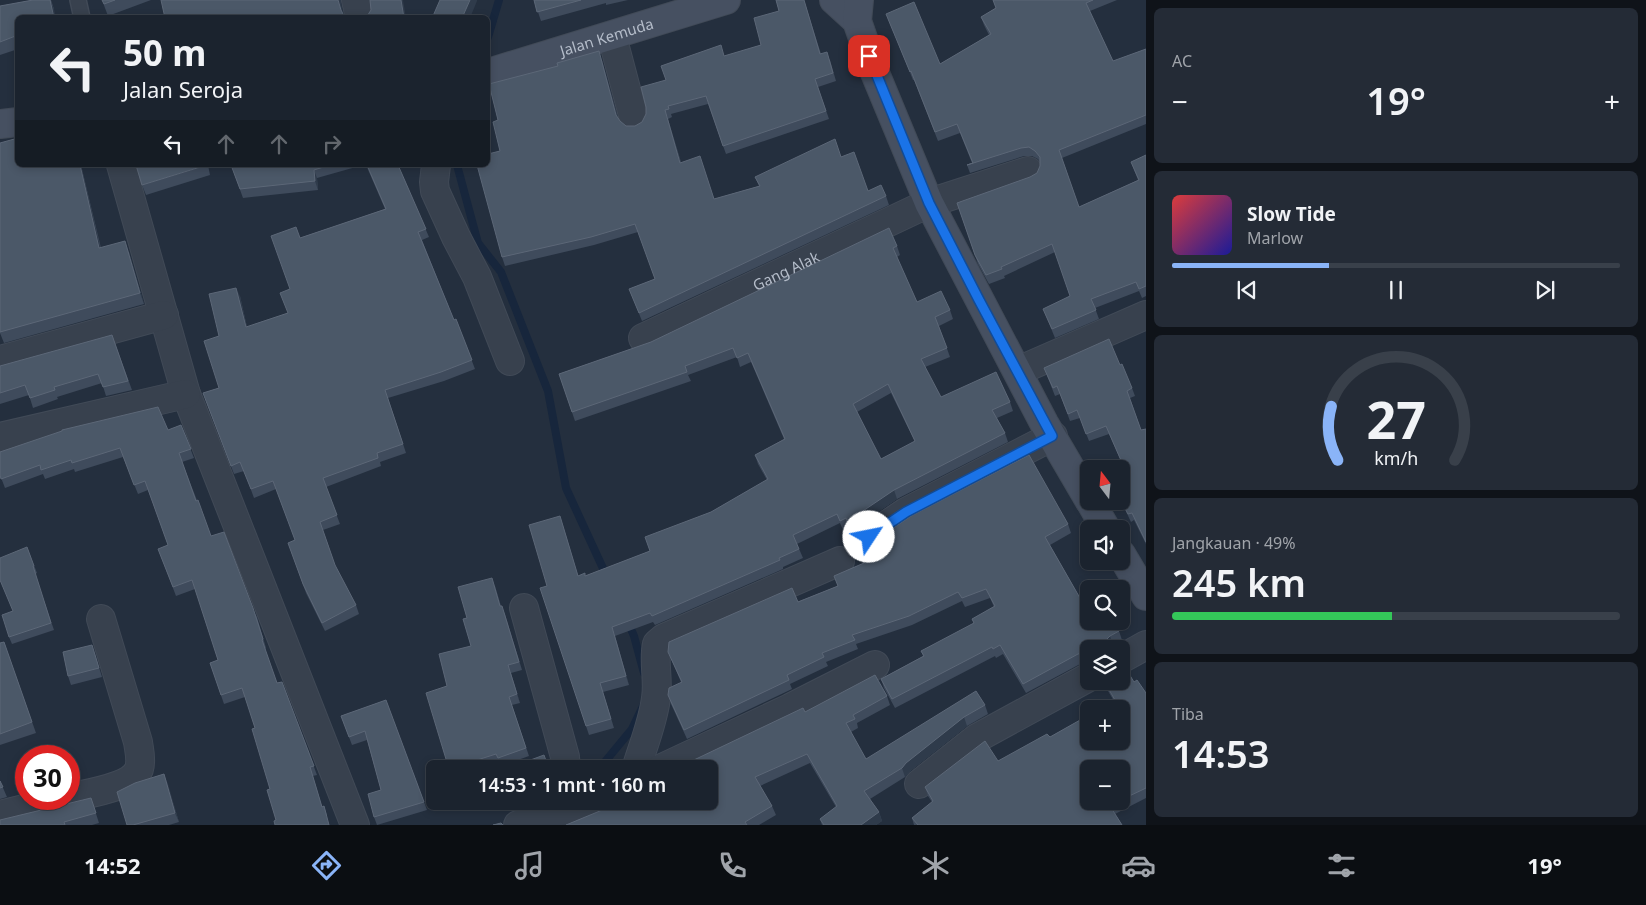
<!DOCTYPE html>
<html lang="id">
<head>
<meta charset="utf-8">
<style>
  body { margin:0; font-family:"Noto Sans",sans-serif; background:#242b36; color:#f1f3f6; height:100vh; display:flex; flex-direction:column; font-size:19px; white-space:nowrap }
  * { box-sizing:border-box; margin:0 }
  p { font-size:16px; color:#a0a4aa }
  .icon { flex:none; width:28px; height:28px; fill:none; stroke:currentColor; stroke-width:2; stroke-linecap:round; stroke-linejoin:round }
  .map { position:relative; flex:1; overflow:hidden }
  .details { display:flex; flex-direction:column; gap:8px; padding:8px; background:#0f1319; width:500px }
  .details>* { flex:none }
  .hud { position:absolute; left:15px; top:15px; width:475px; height:152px; border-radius:8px; box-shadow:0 2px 8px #0003,0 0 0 1px #39404a; background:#1b232e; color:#f1f3f6; overflow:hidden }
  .needle { width:32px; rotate:344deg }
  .tools { position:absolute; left:1080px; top:460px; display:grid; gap:10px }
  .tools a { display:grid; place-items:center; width:50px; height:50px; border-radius:8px; background:#1b232e; box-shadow:0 2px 8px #0003,0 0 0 1px #39404a; font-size:25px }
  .speed { position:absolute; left:15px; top:745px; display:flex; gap:10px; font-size:25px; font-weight:700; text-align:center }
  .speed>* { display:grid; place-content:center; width:65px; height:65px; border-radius:50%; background:#1b232e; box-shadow:0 2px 8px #0003,0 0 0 1px #39404a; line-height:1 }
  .speed .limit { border:8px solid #d22; background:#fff; color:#111 }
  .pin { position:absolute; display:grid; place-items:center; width:42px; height:42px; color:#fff; margin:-21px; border-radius:10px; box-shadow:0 2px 8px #0006 }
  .me { position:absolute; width:55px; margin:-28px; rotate:56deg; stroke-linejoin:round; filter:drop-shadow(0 0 4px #0008) }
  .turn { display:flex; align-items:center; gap:18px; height:105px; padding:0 25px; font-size:22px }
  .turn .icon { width:65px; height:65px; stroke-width:2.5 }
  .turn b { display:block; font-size:35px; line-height:42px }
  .lanes { display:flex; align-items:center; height:48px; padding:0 25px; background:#0003; justify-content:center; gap:25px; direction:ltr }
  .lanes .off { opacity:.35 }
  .big { font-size:38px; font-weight:600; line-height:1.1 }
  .details .card { flex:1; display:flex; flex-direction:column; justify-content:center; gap:8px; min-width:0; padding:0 18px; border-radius:8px; background:#242b36 }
  .details .dial { align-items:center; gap:0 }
  .dial svg { height:130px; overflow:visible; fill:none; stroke:#39404a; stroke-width:7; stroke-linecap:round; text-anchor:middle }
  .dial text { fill:#f1f3f6; stroke:none }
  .song { display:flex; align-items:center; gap:15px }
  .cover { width:60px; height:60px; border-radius:8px; background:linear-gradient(135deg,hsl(0 70% 55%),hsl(240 70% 35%)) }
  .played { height:5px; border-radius:2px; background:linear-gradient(90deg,#8ab4f8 35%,#39404a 35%) }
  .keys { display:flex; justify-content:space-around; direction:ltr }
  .heat { display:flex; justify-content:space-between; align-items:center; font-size:28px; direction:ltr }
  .charge { height:8px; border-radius:4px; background:linear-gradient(90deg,#34c759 49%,#39404a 0) }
  .trip { position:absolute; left:426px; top:760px; width:292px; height:50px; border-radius:8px; background:#1b232e; box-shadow:0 2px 8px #0003,0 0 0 1px #39404a; font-weight:600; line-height:50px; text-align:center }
  .dock { display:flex; height:80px; justify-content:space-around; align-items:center; background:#0b0e12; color:#a0a4aa }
  .dock .icon { width:35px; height:35px }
  .dock .current { color:#8ab4f8 }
  .dock b { font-size:22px; color:#f1f3f6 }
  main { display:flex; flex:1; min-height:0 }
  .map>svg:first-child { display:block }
</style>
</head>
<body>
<main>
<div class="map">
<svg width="1146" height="825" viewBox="0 0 1146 825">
  <rect width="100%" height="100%" fill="#242f3e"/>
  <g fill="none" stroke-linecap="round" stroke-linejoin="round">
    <path stroke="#17263c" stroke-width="8" d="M488,37L499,0
      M457,165L478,243L501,272L548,391L566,488L607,577
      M628,622L634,636L644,673
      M599,769L632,729L644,704"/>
    <g stroke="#414a57" stroke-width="18">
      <path id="lane" d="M78,0L82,18"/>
    </g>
    <g stroke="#414a57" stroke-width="30">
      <g id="street">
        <path d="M356,0L360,18"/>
        <path d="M612,36L634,119"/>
        <path d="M121,165L186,394L355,825"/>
        <path d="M436,165L434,182L435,191L456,237L477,277L510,361"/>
        <path id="s1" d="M643,338L929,203L1028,171"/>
        <path d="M0,360L164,315"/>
        <path d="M1018,371L1146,315"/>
        <path d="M0,437L186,394"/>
        <path d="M869,537L906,512L1053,436"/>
        <path d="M524,608L565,757L566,769"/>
        <path d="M1121,659L1146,645"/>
        <path d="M636,769C643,746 653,722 656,698C659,680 653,661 657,644L664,638L840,561"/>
        <path d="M660,769L790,708L875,665"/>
        <path d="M919,784L977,738L1089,677"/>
        <path d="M69,798C87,793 132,788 139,769C142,760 139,750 138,742L101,619"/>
        <path d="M0,815L64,799"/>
        <path d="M518,825L566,812L592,801"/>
      </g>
    </g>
    <g stroke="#414a57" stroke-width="30">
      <g id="secondary">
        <path d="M834,0L857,21"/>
        <path d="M859,0L857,21L875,73L929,203L1044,423L1089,500"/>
        <path id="s2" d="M488,73L726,0"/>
        <path d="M0,124L18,122"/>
        <path d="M1090,501L1106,529"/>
        <path d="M1121,554L1146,596"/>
      </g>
    </g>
    <use href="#lane" stroke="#38414e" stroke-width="15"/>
    <use href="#street" stroke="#38414e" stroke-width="28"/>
    <use href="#secondary" stroke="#465061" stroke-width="28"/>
  </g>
  <path fill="#3f4b5c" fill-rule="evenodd" d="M33,0H51L54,9L18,18V49L0,55V6Z
    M102,0H151L108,16Z
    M534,0H628L606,5V3L541,21Z
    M776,0H804L821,54L830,60L836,81L818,87L829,119L726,154L708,104L671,114L672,117L668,119L681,162L714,199L759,186L755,177L841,156L868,191L886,196L889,205L642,321L629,289L655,279L638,232L594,245L505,266L502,257L500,151L498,120L558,66L602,60L618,118L620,121L626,126H635L642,122L666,80L725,56L761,45L779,11Z
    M993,0H1117L1090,11L1113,61L1146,49V124L1062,158L1079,207L1138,180L1131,162L1146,155V296L1142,298L1139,291L1095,308L1099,319L1055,338L1043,309L1070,296L1055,252L1004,276L1005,278L989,284L978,264L957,203L1030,177L1037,173L1040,166V162L1038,159L1032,156H1024L970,173L967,165L972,163L960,133L938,141L914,80H913L886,14L940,64L989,35L984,25L981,17L996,8Z
    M0,143L18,165H81L101,248L129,252L144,304L4,343L0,333Z
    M208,165L210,175L146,195L142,185Z
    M231,165H363L317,178L318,190L243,198Z
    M366,165H398L429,237L422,240L454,320L456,319L475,369L444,381L388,398L406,453L380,462L381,466L326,487L340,524L323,530L335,565L356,605L359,614L325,631L306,593L288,543L295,540L276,489L254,498L244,471L234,474L203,393L219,388V336L240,296L247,327L288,313L290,289L300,238L385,209Z
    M897,246L900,255L897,257L917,302L950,310L953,319L939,326L950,357L925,367L941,397L1010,402L1013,411L997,418L1005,433L1008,442L897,499L860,524L855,530L853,537L849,527L843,530L840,523L797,544L803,558L783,567V569L655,625L653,622L615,636L629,685L603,692L614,728L589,735L586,726L547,586L560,516L578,576H585L650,551L711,512L767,480L758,464L755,455L784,439L751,362L740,367L737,357L688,375L691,381L575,421L559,374L651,342ZM891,393L915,442L881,459L857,412Z
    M112,335L132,390L106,396L102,383L57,397L58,399L33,408L29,395L0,404V366Z
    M1120,365L1132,388L1135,396L1130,398L1141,430L1146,429V544L1134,520L1131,522L1121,501L1130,481L1109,434L1089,441L1080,418L1070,421L1060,394L1055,396L1044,368Z
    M181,425L194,458L182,462L211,536L257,617L266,648L265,649L277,683L282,682L317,775L313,776L322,807L324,806L327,815L276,820L270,789L255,728L245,697L224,704L210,663L218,660L195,589L176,596L158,549L168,545L148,490L138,494L123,457L75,472L74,469L45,479L43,474L5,488L0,475L168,430Z
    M1068,524L1071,533L1050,545L1084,605L1119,631L1122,640L1113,645L1110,649H1089V661L1082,663L1026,693L1003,654L996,658L995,656L895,708L884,688L881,679L923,656L921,651L974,624L972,619L994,607L990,598L965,607L962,601L912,625L856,644L858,649L826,662L828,666L790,684L792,689L687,739L671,704L668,695L681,682L668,652L838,586L834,576L864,563L854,538L859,542L866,544Z
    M27,547L37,573L35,574L54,630L12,644L9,637Z
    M495,586L501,606L505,614L522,670L511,673L520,703L512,705L529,756L501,766L499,762L478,769H449L447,686L471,646L467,618Z
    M4,642L36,733L0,745V643Z
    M95,654L102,677L71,685L68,676Z
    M1102,681H1121L1134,682L1146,693V798L1115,814L1122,825H914L912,818L932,802L928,796L925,787L998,761L1050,737L1114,701ZM1121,769V801H1089Z
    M887,696L890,705L857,723L858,728L851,732L866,759L985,705L988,714L967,726L909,772L905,777L870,799L879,812L882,821L876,825H822L820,819L836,807L810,763L760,786L772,806L776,815L759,825H566L624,801L805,712Z
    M386,700L427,810L377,825L374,817L381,790L367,740L352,745L341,716Z
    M164,774L179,822L169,825H127Z
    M0,781L7,797L0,799Z
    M91,798L99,823L92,825H0Z"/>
  <path fill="#2f3b4b" d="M50,0L54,9L56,18H54Z
    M338,0H341V3L344,18L341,10Z
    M401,0H403L406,18H404Z
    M470,0H477V1L470,18H462Z
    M599,51L602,60L619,123L616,115Z
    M665,110L668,119L683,171L680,163Z
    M80,165H81L103,259L99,248Z
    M314,170L317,178L318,190L315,181Z
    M125,241L129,252L144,304L140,293Z
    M236,288L240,296L249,336L246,327Z
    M894,490L897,499L860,524L855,530L853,537L850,528L852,521L857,515Z
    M560,516L563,525L581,585L578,576Z
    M492,578L495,586L503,614L500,606Z
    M612,627L615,636L629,685L626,676Z
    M1110,636L1113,645L1110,649H1103L1104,642Z
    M508,665L511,673L520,703L517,694Z
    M964,717L967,726L909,772L905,777L902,768L906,763Z
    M164,774L168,784L179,822L175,813Z
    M879,812L882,821L876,825H861Z"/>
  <path fill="#4b5868" stroke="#5c6777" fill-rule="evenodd" d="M33,0H50L54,18H18V35L0,42V6Z
    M102,0H115L104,4Z
    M161,0H338L341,10L344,16L346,18H165Z
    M370,0H401L404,18H366L371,10Z
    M440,0H470L462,18H436L433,16Z
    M534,0H581L537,12Z
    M776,0H804L820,54L827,52L833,73L815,79L826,111L723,146L706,96L668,106L669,109L665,110L680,163L700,156L714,199L760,186L755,177L835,139L841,157L854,152L868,191L881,185L886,196L639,313L629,289L655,279L635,224L591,237L502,257L477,165H488V154L500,151L493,122L498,120L489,84L558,66L557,63L599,51L616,115L620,121L626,126H635L642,122L646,114V107L641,87L666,80L661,66L721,45L724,56L761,45L754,18L779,11Z
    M993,0H1093L1086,3L1113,61L1146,49V115L1059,150L1079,207L1139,180L1131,162L1146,155V286L1139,289L1136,282L1091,299L1096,310L1052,329L1043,309L1070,296L1052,244L1001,267L1002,269L986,275L975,255L957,203L1030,177L1037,173L1040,166V157L1035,151L1029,147L1021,148L967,165L973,163L957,124L935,132L911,71L910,72L886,14L914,2L940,64L991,34L981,17L996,8Z
    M18,138V165H80L99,248L125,241L140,293L0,332V143Z
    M136,165H207L142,185Z
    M231,165H330L314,170L315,181L240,189Z
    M367,165H398L426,229L418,232L454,320L456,319L472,360L441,372L385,390L403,444L377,453L378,458L323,478L337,515L320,522L335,565L356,605L322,623L303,584L288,543L295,540L273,481L251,489L240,462L231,466L203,393L219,388L204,341L219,336L209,294L236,288L246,327L288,313L280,293L290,289L271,236L296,227L300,238L386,209Z
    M889,228L897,246L893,248L917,302L941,291L950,310L935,317L947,348L921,359L941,397L996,372L1010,402L992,410L1005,433L894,490L857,515L852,521L850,528L846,518L840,521L837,514L793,535L799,549L779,558L780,560L652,616L650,613L612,627L626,676L600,683L611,719L586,726L540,588L547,586L529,525L560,516L578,576L585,573V576L650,551L645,537L711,512L768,479L755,455L785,439L748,353L737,358L733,348L685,366L687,372L572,412L559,374L651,342ZM888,384L915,441L881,459L853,404Z
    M112,335L128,381L103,387L98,374L54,387L55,390L30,398L25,385L0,393V366Z
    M1109,339L1120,365L1122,364L1132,388L1127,391L1141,430L1146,429V542L1132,513L1128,514L1121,501V485L1130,481L1106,426L1086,434L1077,410L1068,414L1057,386L1053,388L1044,368Z
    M158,407L168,430L181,425L191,449L179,453L196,501L198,500L211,536L224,532L253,608L263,639L262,640L277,683L282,682L314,766L310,767L322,807L324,806L329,825H275L274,821L276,820L267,790L270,789L252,729L255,728L242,688L221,695L210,663L218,660L192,580L173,587L158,549L168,545L145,481L134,485L120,448L72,463L71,460L41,470L40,465L1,479L0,475V452L62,431V430Z
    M1029,455L1068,524L1045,537L1084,605L1089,602V621H1113L1119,631L1110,636L1104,642L1103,649H1089V653L1086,652L1078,654L1023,684L1000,645L993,649L992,647L892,699L881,679L924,656L921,651L974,623L972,619L995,606L986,589L962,598L958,592L909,616L852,635L855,640L822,653L824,657L787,675L789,680L684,730L668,695L669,688L682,682L668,652L669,642L792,588L798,602L838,586L834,576L864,563L854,538L859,542L866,544L874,541L911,516Z
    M27,547L34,566H33L51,623L9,637L2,615L13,611L0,580V558Z
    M492,578L500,606H502L519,662L508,665L517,694L509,697L526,748L498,758L496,754L449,769L426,693L447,686L439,654L471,646L463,619L467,618L458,587Z
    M4,642L32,722L0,734V643Z
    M92,645L99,668L68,676L63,652Z
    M1123,664L1134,682L1137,680L1146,693V788L1121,800V769H1089V801H1120L1110,806L1122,825H918L912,818L933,801L925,787L985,741L998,761L1047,734L1050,737L1089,715V741H1121V709H1100L1115,700L1104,681H1121V665Z
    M875,675L887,696L853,715L855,719L846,723L866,759L976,691L985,705L964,717L906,763L902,768L864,791L879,812L861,825H824L820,819L837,806L807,754L755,777L772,806L745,822L747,825H566L624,801H710V769H675L803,708L805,712Z
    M386,700L424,802L374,817L368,794L381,790L365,731L349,737L341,716Z
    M544,755L549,769H518L517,765Z
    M164,774L175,813L133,825H127L117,792L135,783Z
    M0,781L3,787L0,788Z
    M91,798L96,813L64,822L65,825H0V820Z
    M501,823L503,825H493Z"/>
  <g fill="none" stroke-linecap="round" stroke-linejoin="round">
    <g stroke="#114b97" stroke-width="12">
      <path id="route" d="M869,56L929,203L979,300L1052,436L906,512L869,537"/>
    </g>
    <use href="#route" stroke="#1a73e8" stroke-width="9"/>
  </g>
  <g text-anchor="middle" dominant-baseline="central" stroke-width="5" stroke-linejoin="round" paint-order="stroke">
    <g font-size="15" fill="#b4bcc9" stroke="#1d2633">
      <text stroke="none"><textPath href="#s2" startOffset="124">Jalan Kemuda</textPath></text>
      <text stroke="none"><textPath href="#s1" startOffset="158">Gang Alak</textPath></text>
    </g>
  </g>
</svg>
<div class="tools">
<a><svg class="needle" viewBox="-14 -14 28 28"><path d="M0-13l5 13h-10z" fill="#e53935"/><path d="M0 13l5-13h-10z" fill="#a0a4aa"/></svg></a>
<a><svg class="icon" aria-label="sound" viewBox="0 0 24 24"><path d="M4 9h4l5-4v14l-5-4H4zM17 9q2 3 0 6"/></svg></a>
<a><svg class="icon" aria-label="search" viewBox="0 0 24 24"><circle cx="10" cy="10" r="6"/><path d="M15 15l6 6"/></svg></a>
<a><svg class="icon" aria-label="layers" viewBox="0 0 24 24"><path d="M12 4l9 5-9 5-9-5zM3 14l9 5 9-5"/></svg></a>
<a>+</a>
<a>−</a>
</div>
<div class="speed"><div class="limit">30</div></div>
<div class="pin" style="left:869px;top:56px;background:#d93025"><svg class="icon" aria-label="arrive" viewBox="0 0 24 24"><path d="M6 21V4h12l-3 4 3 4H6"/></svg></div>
<svg class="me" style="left:869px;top:537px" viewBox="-20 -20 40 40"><circle r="19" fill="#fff"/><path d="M0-13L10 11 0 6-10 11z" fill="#1a73e8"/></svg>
<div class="trip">14:53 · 1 mnt · 160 m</div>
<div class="hud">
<div class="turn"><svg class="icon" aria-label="left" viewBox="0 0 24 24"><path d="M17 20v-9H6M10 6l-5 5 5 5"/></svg><div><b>50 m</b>Jalan Seroja</div></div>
<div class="lanes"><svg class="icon" aria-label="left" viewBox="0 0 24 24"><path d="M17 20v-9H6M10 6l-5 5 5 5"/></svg><svg class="icon off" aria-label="ahead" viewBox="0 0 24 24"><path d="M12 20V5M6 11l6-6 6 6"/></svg><svg class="icon off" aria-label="ahead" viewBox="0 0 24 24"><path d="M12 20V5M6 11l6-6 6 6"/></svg><svg class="icon off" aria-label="right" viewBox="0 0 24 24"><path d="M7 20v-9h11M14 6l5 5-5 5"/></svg></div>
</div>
</div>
<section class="details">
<div class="card"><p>AC</p>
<div class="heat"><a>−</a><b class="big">19°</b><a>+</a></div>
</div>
<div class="card">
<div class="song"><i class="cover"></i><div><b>Slow Tide</b><p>Marlow</p></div></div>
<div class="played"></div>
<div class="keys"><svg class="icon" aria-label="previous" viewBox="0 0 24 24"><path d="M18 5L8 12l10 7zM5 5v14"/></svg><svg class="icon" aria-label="pause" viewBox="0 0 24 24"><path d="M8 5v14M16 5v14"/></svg><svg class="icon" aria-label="next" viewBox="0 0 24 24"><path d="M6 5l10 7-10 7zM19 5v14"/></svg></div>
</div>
<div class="card dial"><svg viewBox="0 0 100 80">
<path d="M14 69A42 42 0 1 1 86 69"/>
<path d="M14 69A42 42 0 0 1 10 36" stroke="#8ab4f8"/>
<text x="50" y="56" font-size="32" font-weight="700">27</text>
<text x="50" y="72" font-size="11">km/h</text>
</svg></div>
<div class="card"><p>Jangkauan · 49%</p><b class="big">245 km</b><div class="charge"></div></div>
<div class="card"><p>Tiba</p><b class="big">14:53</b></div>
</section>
</main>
<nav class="dock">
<b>14:52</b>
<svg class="icon current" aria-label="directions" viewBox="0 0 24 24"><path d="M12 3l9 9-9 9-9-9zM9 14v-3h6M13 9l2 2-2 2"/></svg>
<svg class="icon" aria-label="music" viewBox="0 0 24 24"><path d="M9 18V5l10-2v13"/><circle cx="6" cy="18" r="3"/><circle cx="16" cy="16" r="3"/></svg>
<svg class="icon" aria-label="phone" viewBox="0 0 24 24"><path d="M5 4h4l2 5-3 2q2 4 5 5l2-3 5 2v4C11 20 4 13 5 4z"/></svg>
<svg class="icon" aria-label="climate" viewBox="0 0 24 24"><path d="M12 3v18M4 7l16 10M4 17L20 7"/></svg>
<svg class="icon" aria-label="car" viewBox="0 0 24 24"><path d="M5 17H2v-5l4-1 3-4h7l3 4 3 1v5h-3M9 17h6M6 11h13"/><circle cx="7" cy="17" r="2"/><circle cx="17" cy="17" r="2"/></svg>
<svg class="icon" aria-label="filters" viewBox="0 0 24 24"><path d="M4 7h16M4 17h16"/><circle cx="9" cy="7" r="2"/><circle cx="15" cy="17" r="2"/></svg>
<b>19°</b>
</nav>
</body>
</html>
